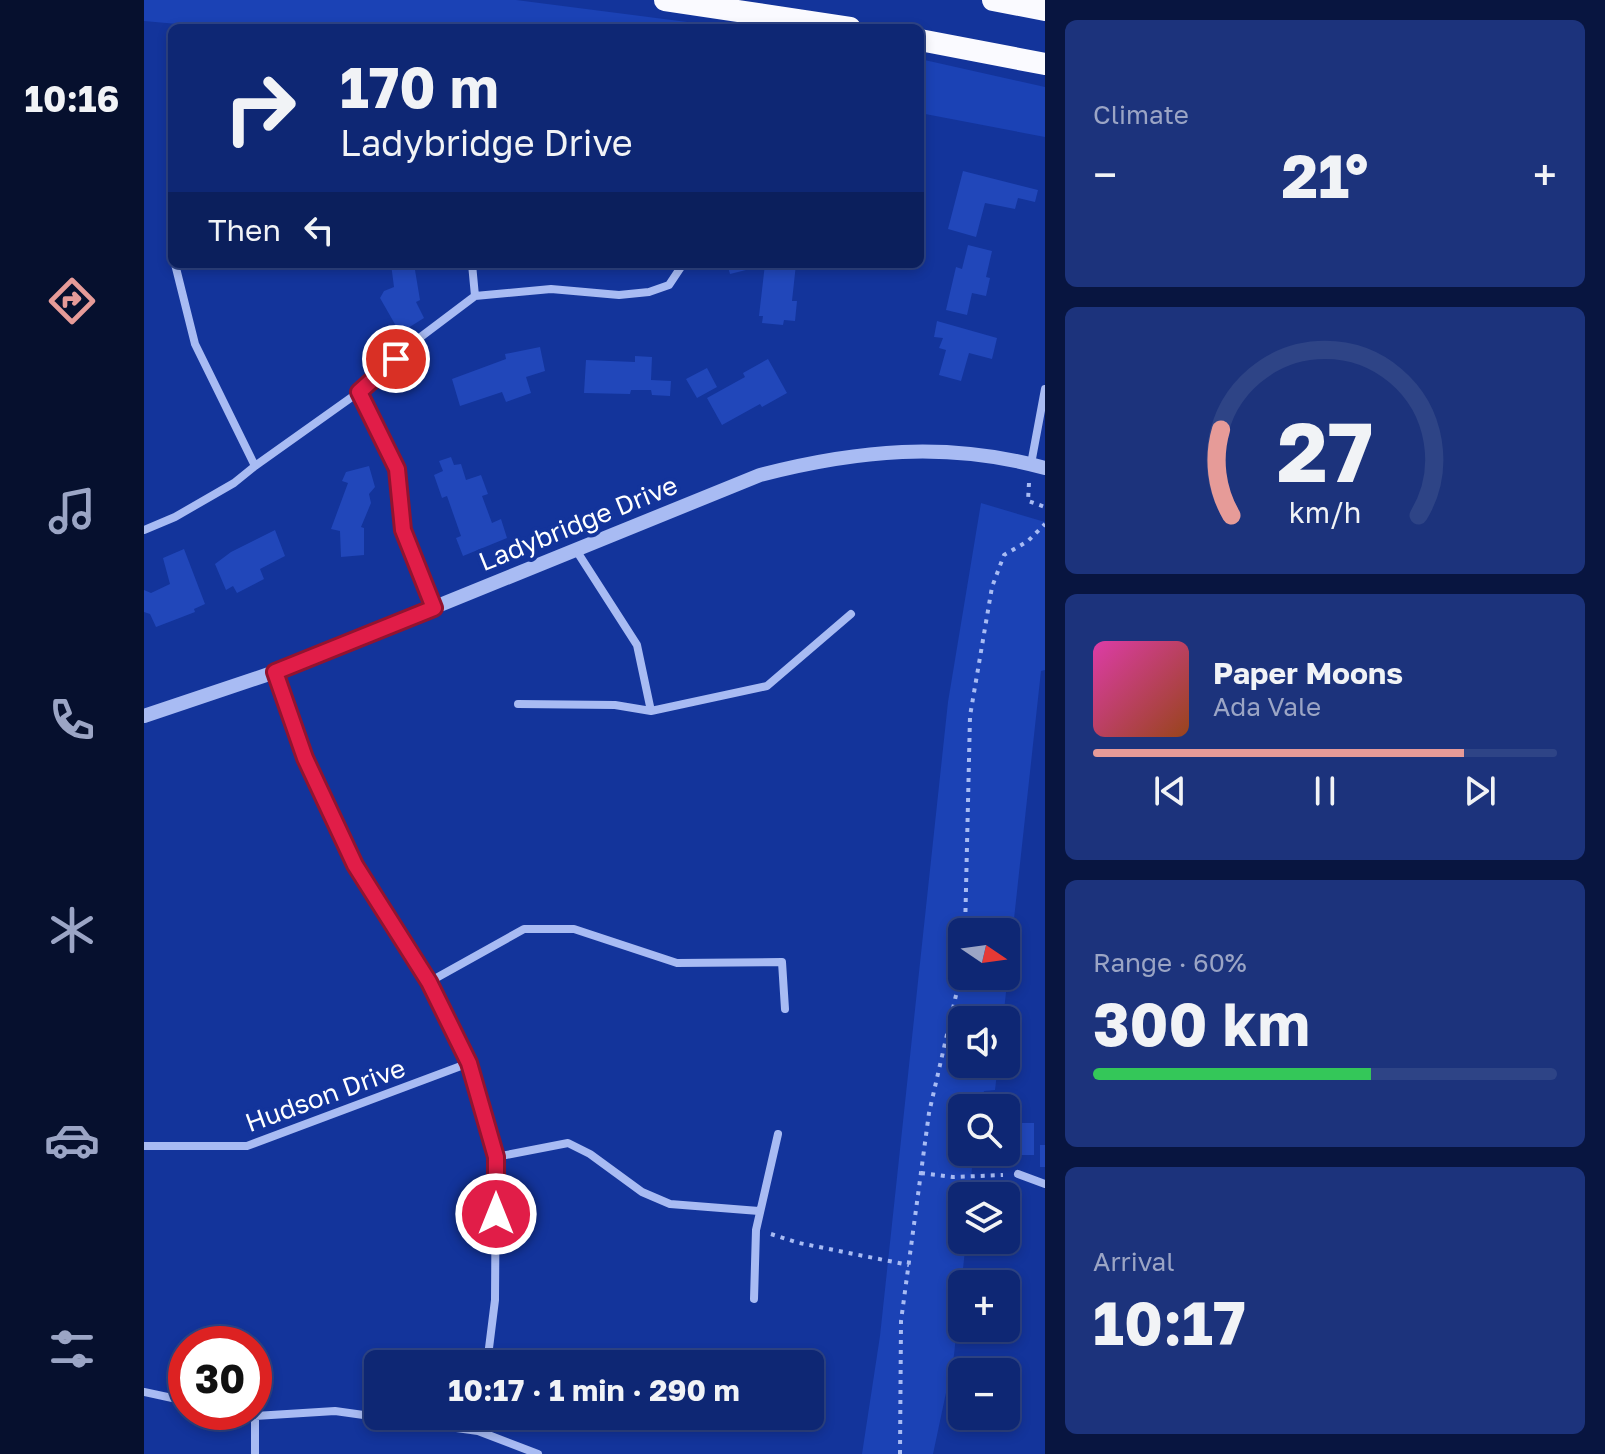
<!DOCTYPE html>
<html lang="en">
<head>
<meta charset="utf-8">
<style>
  body { margin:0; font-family:"Golos Text",sans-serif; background:#1c337c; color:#f1f3f6; height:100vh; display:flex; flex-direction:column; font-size:30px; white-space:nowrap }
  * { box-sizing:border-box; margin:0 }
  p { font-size:26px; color:#9ba5c5 }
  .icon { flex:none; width:44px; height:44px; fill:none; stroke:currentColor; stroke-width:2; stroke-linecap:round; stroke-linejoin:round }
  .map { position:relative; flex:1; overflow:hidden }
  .side { display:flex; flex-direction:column; gap:20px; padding:20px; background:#081540; width:560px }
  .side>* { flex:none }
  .banner { position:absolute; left:24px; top:24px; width:756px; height:244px; border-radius:12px; box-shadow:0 4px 12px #0003,0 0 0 2px #2e4486; background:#0e2774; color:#f1f3f6; overflow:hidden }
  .needle { width:52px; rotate:103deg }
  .buttons { position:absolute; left:804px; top:918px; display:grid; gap:16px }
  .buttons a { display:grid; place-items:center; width:72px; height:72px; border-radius:12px; background:#0e2774; box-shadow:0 4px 12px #0003,0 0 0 2px #2e4486; font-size:40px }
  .speed { position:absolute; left:24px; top:1326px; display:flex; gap:16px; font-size:40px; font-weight:700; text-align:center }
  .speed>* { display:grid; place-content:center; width:104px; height:104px; border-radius:50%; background:#0e2774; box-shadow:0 4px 12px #0003,0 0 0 2px #2e4486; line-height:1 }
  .speed .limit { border:12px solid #d22; background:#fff; color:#111 }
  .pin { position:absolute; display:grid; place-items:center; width:68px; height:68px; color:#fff; margin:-34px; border:4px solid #fff; border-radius:50%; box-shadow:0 2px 8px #0007 }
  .me { position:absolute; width:88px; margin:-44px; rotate:0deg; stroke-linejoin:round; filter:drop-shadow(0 0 6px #0008) }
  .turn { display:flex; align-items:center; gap:28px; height:168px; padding:0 40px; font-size:36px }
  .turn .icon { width:104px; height:104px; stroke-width:2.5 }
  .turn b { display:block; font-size:56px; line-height:68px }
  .then { display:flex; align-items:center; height:76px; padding:0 40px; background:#0003; gap:16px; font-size:30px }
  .big { font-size:60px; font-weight:700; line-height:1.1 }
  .side .card { flex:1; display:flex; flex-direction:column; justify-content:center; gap:12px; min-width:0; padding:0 28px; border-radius:12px; background:#1c337c }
  .side .dial { align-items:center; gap:0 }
  .dial svg { height:208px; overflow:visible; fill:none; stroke:#2e4486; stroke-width:7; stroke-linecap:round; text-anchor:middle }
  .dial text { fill:#f1f3f6; stroke:none }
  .song { display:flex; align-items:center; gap:24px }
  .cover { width:96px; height:96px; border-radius:12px; background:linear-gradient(135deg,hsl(320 70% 55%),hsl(20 70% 35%)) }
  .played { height:8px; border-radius:4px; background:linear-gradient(90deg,#e69b98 80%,#2e4486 80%) }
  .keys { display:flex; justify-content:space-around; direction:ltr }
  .heat { display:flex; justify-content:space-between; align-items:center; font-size:44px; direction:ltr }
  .charge { height:12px; border-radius:6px; background:linear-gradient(90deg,#34c759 60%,#2e4486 0) }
  .trip { position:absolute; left:220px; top:1350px; width:460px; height:80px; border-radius:12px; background:#0e2774; box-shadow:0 4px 12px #0003,0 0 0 2px #2e4486; font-weight:700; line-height:80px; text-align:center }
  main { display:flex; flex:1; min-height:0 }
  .menu { display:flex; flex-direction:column; width:144px; justify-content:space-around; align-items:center; background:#06102e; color:#9ba5c5 }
  .menu .icon { width:56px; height:56px }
  .menu .current { color:#e69b98 }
  .menu b { font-size:36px; color:#f1f3f6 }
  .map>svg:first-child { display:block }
</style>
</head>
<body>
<main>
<nav class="menu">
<b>10:16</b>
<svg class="icon current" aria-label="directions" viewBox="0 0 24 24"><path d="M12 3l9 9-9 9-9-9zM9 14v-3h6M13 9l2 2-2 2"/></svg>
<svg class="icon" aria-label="music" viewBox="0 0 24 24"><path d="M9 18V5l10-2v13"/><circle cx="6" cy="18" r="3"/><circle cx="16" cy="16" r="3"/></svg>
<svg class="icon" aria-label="phone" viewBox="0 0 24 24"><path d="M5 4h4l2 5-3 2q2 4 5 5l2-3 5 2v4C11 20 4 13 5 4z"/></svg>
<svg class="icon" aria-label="climate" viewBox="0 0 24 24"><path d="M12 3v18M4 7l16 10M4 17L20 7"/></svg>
<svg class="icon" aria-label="car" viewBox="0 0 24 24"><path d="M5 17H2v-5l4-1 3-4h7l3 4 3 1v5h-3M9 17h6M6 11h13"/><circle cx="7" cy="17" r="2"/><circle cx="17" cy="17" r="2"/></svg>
<svg class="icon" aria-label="filters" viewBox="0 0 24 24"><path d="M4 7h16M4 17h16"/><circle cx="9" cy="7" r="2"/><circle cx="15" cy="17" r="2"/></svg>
</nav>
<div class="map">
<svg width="901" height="1454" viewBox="0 0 901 1454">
  <rect width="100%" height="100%" fill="#13349b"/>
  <path fill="#1b42b5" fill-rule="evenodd" d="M0,0H372L590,28H78L0,21Z
    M776,59L901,87V137L776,113Z
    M837,503L901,522V670L897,671L859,1020H818V1064H854L851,1090L840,1091L837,1108H818V1152H829L826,1196H818V1240H822L810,1355L789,1454H718L736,1336L804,702ZM862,932V976H818V932Z"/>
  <path fill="#2147ba" d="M819,171L894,190L891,202L874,198L871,209L841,203L832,237L804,229Z
    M824,245L848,251L842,277L846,278L842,296L828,293L823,315L802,310L812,267L818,269Z
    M247,264H270L276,300L272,302L280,318L256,333L236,298L240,291L250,287Z
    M583,264H604L606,269L586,274Z
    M621,264H652L648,301H653L651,321L640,320L639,325L618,323L619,316H615Z
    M793,321L853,338L848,359L825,353L817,381L795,375L802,350L795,348L799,338L790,337Z
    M396,347L401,371L382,377L387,393L362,402L358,392L316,406L308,379L362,359L361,354Z
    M491,356L508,357L507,380L527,381L526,396L508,395L507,390H487L486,394L440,393L442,360L491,362Z
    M624,359L643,393L618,407L616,404L578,425L563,398L601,377L599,373Z
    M563,368L573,387L553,398L542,379Z
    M307,457L310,465L317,464L322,480L337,475L344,494L338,496L348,523L357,519L363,538L319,556L312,538L317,536L303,496L298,498L290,475L299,471L295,461Z
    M225,466L231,487L225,494L227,503L217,527L220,528V555L197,557L196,531L187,529L204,483L198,481L202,472Z
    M131,530L141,556L116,569L120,579L93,593L89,586L82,590L71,564L87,552Z
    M40,549L61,604L50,609L51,612L12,627L6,614L0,612V590L7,593L26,584L19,558Z
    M862,1123H890V1155H858V1152H862Z
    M896,1145H901V1167H896Z
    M835,1154H853V1168H836Z"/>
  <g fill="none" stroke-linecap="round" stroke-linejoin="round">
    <path stroke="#a8bbf3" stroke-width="4" stroke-dasharray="4 6" stroke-linecap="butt" d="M885,483L884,501L901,507
      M821,932L826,716L848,587L860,555L884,541L901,524
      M777,1173L809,1177L859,1175
      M627,1234L655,1243L765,1265
      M756,1454L757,1321L785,1113L818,969"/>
    <path stroke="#a8bbf3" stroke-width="8" d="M31,264L51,344L111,466
      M328,264L331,296L407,289L475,295L505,292L525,285L539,264
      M215,392L253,469L259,530L290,608
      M887,464L901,389
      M0,530L31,517L90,483L111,466L215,392L270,342L331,296
      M432,550L493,645L507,711
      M131,672L161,758L211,865L285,982L325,1063L352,1157L351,1300L343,1364
      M374,704L471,705L507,711L623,686L707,614
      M285,982L380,929H430L533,963L638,962L641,1009
      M0,1146H103L325,1063
      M352,1157L424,1143L446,1154L498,1192L526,1204L615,1211
      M874,1174L901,1184
      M610,1299L612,1230L634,1134
      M0,1392L42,1401
      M93,1412L111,1416L191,1411L334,1431L394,1454
      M111,1416V1454
      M334,1431L336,1416"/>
    <path stroke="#a8bbf3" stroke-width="14" d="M0,716L131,672L616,475C713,450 803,441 901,468"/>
    <path stroke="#fafaff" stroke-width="22" d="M521,0L706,28
      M849,0L901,10
      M776,40L901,64"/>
  </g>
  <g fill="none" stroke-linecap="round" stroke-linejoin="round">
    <g stroke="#92132f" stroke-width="20">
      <path id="route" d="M252,359L215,392L253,469L259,530L290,608L131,672L161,758L211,865L285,982L325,1063L352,1157V1214"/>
    </g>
    <use href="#route" stroke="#e11d48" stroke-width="14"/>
  </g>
  <g text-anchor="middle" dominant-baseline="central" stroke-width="8" stroke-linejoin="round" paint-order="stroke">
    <g font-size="26" fill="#fff" stroke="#13349b">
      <text transform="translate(434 523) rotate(-22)">Ladybridge Drive</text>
      <text transform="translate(181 1095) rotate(-20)">Hudson Drive</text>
    </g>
  </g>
</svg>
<div class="buttons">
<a><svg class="needle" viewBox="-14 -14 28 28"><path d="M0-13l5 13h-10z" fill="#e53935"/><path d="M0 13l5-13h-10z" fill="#9ba5c5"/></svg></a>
<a><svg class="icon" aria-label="sound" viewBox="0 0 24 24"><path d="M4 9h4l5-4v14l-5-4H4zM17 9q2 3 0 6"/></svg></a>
<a><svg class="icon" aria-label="search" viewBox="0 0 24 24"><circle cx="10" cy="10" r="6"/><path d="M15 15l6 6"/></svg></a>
<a><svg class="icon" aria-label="layers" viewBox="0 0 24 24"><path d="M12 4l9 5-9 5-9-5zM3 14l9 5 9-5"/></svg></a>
<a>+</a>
<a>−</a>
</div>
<div class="speed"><div class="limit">30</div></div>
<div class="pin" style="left:252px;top:359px;background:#d93025"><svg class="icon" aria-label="arrive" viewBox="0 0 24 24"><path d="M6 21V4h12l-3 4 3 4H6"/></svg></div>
<svg class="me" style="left:352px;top:1214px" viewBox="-20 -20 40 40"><circle r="17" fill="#e11d48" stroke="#fff" stroke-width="3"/><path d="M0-11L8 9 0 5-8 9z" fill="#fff"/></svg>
<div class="trip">10:17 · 1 min · 290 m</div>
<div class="banner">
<div class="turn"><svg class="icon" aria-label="right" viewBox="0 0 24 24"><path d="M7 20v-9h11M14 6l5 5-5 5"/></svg><div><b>170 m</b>Ladybridge Drive</div></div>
<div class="then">Then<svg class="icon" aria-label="left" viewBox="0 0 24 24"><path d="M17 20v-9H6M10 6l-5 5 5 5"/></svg></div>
</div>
</div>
<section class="side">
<div class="card"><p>Climate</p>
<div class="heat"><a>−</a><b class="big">21°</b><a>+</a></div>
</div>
<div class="card dial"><svg viewBox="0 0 100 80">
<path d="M14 69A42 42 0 1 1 86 69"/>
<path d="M14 69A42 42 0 0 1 10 36" stroke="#e69b98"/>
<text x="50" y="56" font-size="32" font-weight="700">27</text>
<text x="50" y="72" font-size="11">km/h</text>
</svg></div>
<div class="card">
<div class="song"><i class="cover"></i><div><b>Paper Moons</b><p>Ada Vale</p></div></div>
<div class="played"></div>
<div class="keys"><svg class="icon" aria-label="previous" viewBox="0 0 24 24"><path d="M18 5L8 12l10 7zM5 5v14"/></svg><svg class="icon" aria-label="pause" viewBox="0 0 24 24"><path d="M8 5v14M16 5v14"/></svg><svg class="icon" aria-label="next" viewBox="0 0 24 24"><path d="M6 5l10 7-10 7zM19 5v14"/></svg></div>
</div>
<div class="card"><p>Range · 60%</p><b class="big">300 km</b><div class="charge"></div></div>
<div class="card"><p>Arrival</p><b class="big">10:17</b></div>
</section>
</main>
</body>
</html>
